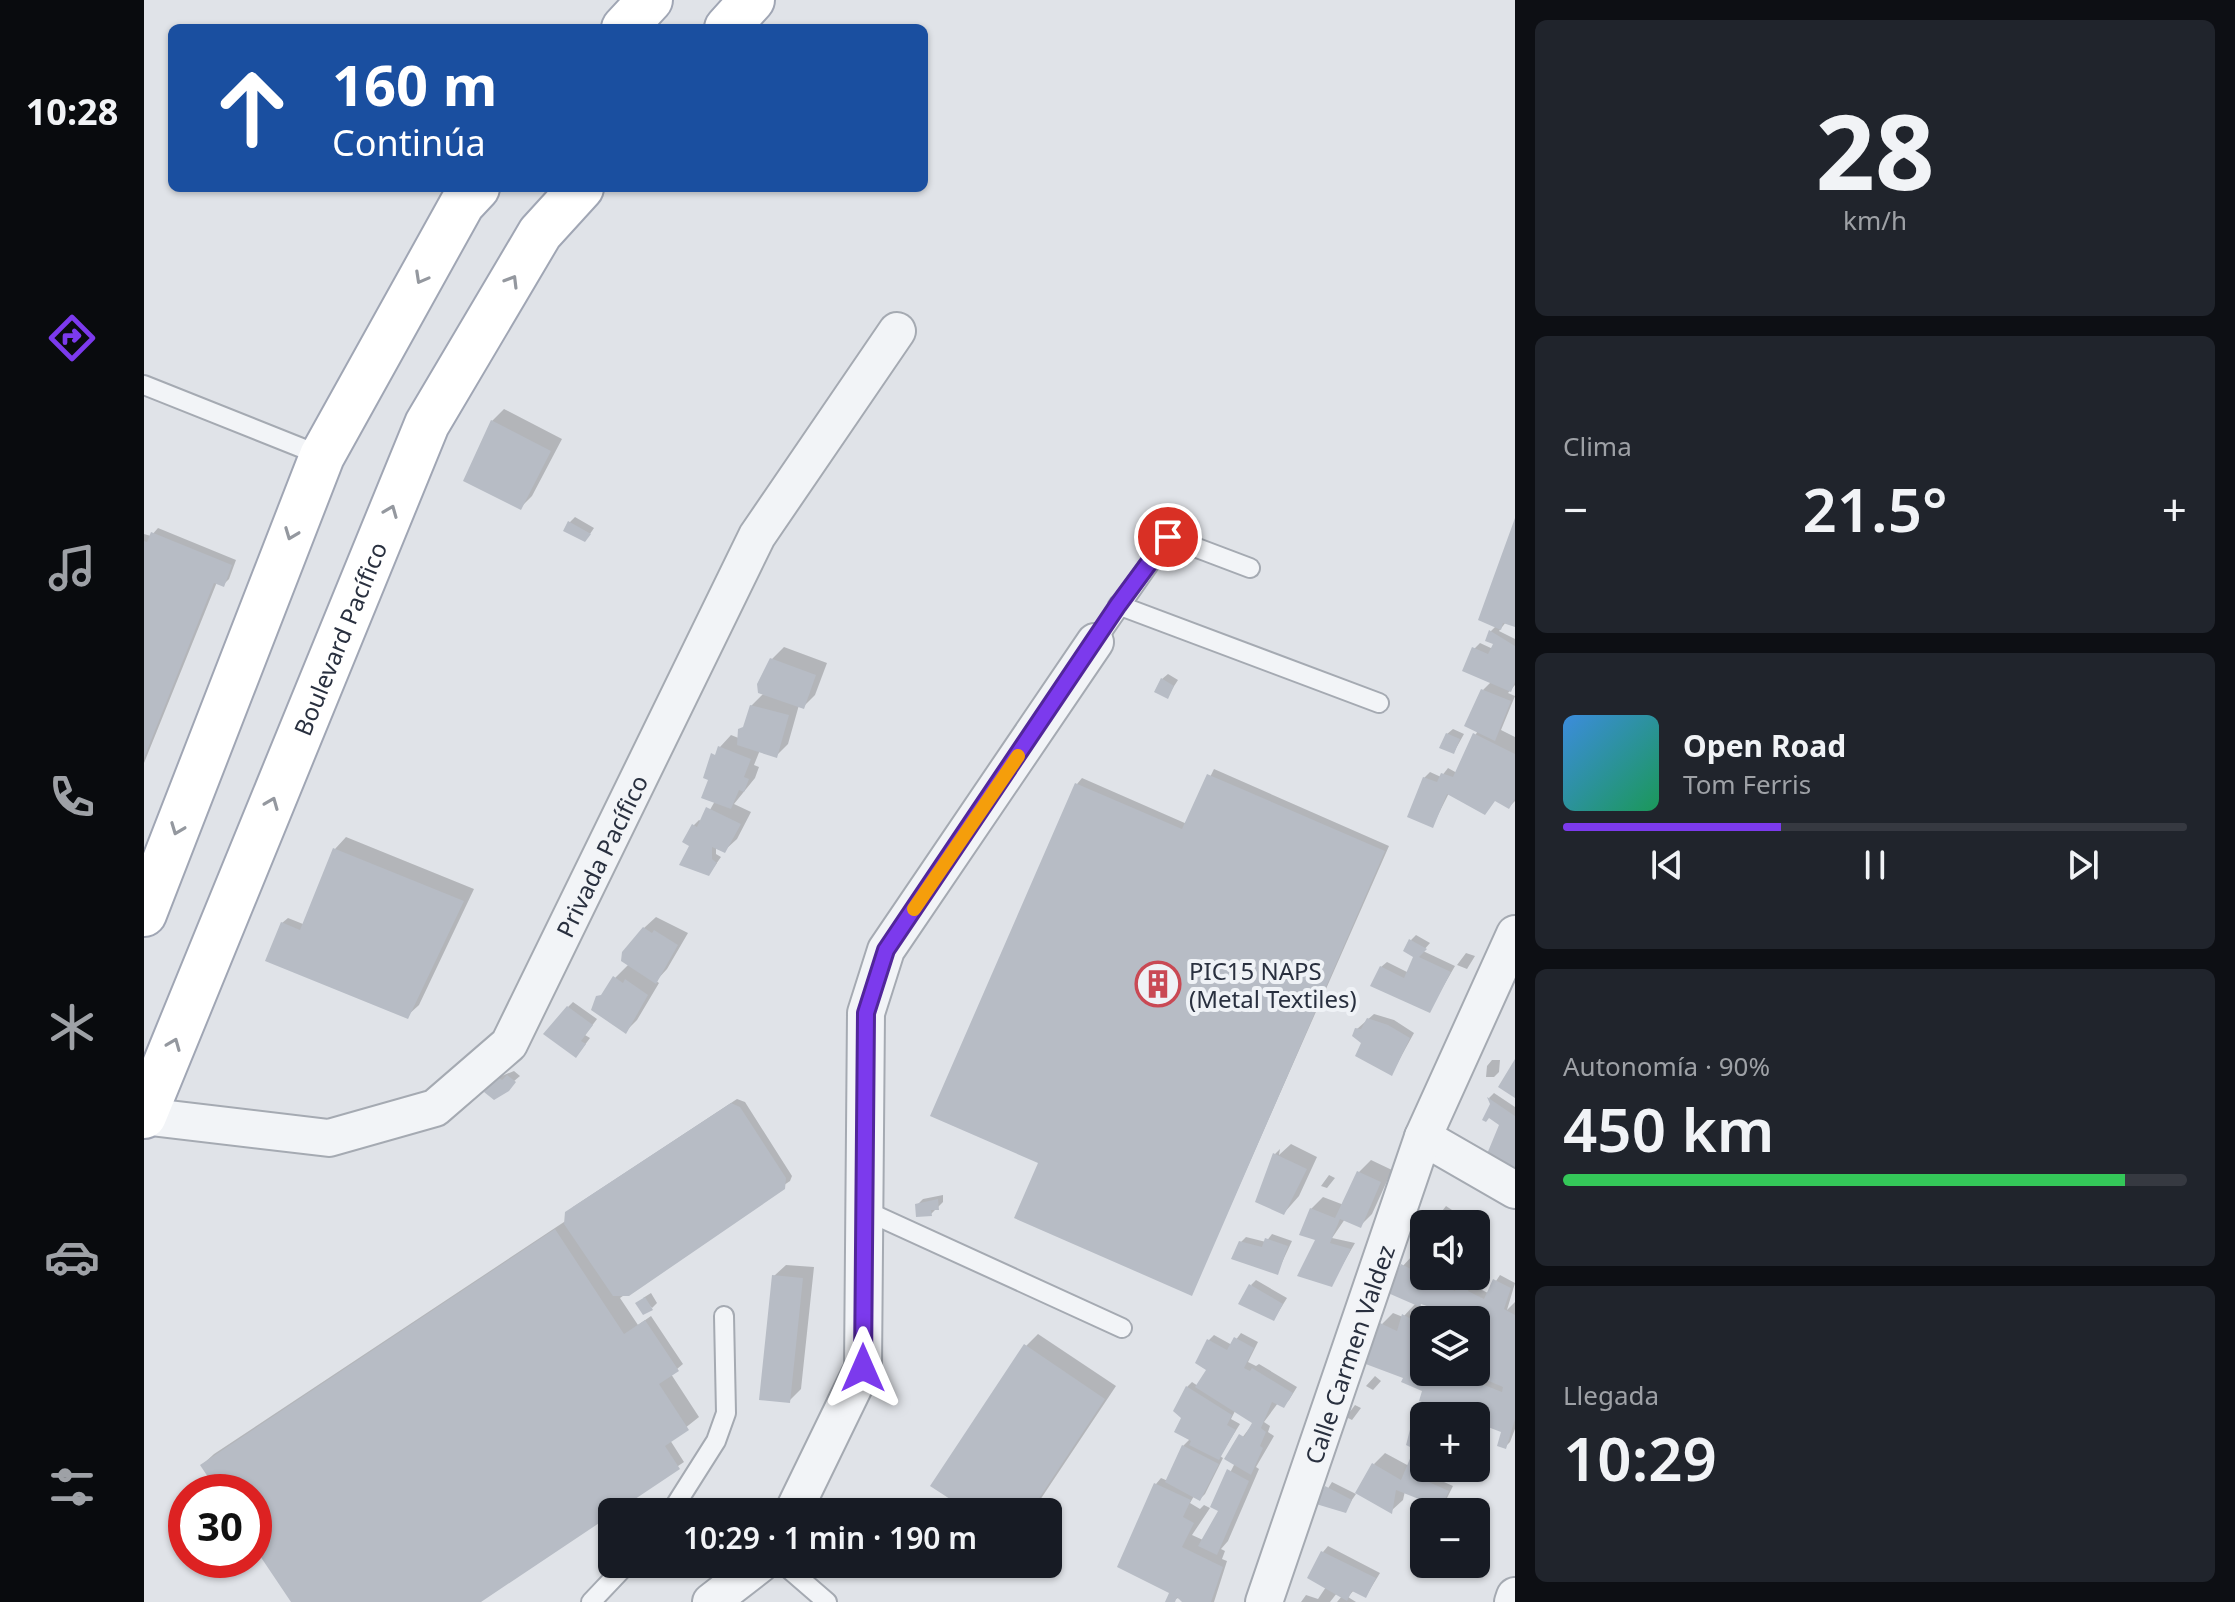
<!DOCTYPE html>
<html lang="es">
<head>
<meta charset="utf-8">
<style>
  body { margin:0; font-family:"Noto Sans",sans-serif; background:#20242c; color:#f1f3f6; height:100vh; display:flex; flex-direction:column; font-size:30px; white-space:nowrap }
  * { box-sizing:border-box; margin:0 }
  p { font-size:26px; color:#9ea1a6 }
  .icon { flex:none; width:44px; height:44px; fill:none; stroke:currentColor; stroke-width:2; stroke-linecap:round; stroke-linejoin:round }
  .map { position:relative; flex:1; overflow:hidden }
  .drawer { display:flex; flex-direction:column; gap:20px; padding:20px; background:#0d0f14; width:720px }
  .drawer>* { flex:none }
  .top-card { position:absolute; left:24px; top:24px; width:760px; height:168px; border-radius:12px; box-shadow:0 2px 6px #0004; background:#1a4fa0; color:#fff; overflow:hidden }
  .fabs { position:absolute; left:1266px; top:1210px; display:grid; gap:16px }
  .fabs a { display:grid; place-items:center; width:80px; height:80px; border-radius:12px; background:#171b24; box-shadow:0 2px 6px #0004; font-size:40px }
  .speed { position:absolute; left:24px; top:1474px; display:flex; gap:16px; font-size:40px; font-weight:700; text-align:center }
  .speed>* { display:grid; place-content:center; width:104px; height:104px; border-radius:50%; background:#171b24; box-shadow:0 2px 6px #0004; line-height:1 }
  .speed .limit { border:12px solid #d22; background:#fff; color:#111 }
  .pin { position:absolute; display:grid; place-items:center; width:68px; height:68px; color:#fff; margin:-34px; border:4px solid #fff; border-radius:50%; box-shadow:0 2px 8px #0007 }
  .me { position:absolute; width:88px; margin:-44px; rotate:0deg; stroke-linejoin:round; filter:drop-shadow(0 0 6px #0008) }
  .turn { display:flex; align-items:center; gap:28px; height:168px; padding:0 32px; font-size:36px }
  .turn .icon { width:104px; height:104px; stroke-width:2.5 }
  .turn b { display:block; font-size:56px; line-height:68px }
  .big { font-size:60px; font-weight:600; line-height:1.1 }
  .drawer .tile { flex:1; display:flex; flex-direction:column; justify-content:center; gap:12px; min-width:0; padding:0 28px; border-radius:12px; background:#20242c }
  .drawer .dial { align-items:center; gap:0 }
  .dial b { font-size:104px; line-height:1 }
  .song { display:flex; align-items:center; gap:24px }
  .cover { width:96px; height:96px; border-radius:12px; background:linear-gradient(135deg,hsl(210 70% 55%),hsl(150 70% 35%)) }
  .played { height:8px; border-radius:4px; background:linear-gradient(90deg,#7c3aed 35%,#363941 35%) }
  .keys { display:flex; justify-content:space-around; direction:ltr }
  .heat { display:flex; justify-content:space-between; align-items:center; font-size:44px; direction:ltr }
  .charge { height:12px; border-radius:6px; background:linear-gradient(90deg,#34c759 90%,#363941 0) }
  .trip { position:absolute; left:454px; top:1498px; width:464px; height:80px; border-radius:12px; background:#171b24; box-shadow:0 2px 6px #0004; font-weight:600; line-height:80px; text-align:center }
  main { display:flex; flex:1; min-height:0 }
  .tab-bar { display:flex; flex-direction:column; width:144px; justify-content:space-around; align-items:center; background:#090b0e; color:#9ea1a6 }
  .tab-bar .icon { width:56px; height:56px }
  .tab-bar .active { color:#7c3aed }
  .tab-bar b { font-size:36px; color:#f1f3f6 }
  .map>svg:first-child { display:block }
</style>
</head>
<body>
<main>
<nav class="tab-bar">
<b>10:28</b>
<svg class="icon active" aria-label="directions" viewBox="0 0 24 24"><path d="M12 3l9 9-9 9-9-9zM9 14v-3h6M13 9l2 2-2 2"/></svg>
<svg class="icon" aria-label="music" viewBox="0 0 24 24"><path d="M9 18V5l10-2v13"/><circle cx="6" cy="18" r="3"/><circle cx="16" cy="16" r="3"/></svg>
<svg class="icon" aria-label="phone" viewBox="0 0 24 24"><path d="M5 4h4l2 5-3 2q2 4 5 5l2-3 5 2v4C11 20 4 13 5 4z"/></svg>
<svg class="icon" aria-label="climate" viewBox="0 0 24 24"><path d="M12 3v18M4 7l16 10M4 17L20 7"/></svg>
<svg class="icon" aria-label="car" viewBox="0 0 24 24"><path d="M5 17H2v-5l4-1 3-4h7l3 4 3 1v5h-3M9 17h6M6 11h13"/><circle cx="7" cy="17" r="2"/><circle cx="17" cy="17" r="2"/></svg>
<svg class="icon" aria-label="filters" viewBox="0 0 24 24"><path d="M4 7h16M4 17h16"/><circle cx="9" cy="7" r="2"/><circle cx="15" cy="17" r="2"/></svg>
</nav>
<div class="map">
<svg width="1371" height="1602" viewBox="0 0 1371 1602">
  <rect width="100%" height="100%" fill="#e0e3e8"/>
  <path fill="#0003" fill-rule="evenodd" d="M360,409L418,439L388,496L376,508L348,421Z
    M431,517L450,528L446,534L425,523Z
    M1371,525V625L1362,622L1355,631L1371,639V685L1364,693L1371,696L1357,730L1371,737V801L1365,807L1352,799L1305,793L1289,825L1280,778L1286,772L1297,777L1304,768L1313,773L1334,730L1323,725L1339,690L1347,682L1330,649L1336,643L1349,649L1351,643L1346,632L1352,626Z
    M14,528L92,560L85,579L79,585L73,582L0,763V534L7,536Z
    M640,647L683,663L671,695L659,707L655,705L644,744L632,756L616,750L610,765L615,767L611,778L590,804L607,812L593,839L581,850L572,847V854L577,857L565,874L548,845L550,825L555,820L559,822L571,801L576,747L587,735L597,739L607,706L620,693L628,659Z
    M1024,674L1034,680L1023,697L1018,679Z
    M1309,729L1320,734L1310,752L1303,734Z
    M1070,769L1245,846L1048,1293L896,1162L789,1115L933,784L938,778L1043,824Z
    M202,837L330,889L275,1005L263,1016L138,923L144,918L159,924L191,849Z
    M512,917L544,933L523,969L512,981L515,983L493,1020L482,1031L471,978L485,964L500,928Z
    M1272,935L1286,943L1279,951L1311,966L1285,1011L1237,967L1243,962L1265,973L1272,956L1267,940Z
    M1322,953L1331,956L1323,969L1313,965Z
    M429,1002L453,1019L441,1035L446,1038L437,1050L424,1007Z
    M1230,1014L1250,1020L1270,1033L1248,1073L1220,1043L1213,1029Z
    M1348,1060H1356L1355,1072L1350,1077H1342L1343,1066Z
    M370,1071L376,1076L350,1098L355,1077Z
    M1350,1093L1371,1107V1170L1345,1153L1357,1125L1345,1098Z
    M593,1099L601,1102L648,1176L646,1181L476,1298L494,1325L507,1316L539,1364L527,1374L555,1417L526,1440L540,1462L333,1602H149L110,1543V1492H76L58,1465L70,1454L423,1220L429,1207Z
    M1147,1144L1173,1157L1155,1196L1140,1213L1131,1154L1136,1149L1135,1155Z
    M1227,1160L1248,1170L1228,1214L1216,1226L1201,1219L1188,1238L1211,1243L1187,1285L1173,1241L1167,1209L1179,1197L1200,1205L1215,1172Z
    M1185,1175L1191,1178L1183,1188L1177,1186Z
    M799,1195V1202L787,1214L773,1205L779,1199Z
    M1302,1206L1308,1210L1300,1221L1304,1224L1292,1219Z
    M1128,1234L1148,1241L1133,1273L1097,1242L1102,1237L1122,1242Z
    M1268,1256L1280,1261V1276H1301L1314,1285L1317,1276H1331L1328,1285L1344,1293L1356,1275L1371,1283L1363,1310L1371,1302V1429L1366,1442L1361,1447L1360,1431L1342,1424L1332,1448V1416H1280L1282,1474L1309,1486L1301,1502L1326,1512H1290L1293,1504L1261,1491L1259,1500L1247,1511L1230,1464L1241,1453L1265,1466L1272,1450L1270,1419L1282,1407L1287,1409L1282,1385L1262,1377L1238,1324L1249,1313L1259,1317L1272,1303L1257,1268ZM1280,1300L1303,1310L1301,1317L1275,1305ZM1306,1316L1332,1320V1372H1280V1320H1305Z
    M642,1265L670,1267L657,1389L645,1401L630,1276Z
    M1112,1280L1143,1298L1130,1319L1107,1285Z
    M507,1293L513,1303L508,1308L499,1298Z
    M1097,1333L1114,1342L1104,1362L1112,1366L1115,1364L1153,1387L1145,1400L1140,1405L1134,1403L1120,1422L1126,1426L1124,1432L1130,1436L1112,1467L1115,1469L1084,1541L1077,1549L1081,1551L1078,1559L1083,1561L1070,1602H1041L1034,1598L1026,1602L1028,1592L976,1566L1012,1484L1017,1478L1024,1481L1039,1446L1047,1438L1040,1417L1043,1387L1048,1382L1054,1386L1065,1369L1064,1341L1070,1335L1088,1345ZM1092,1409L1110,1422L1083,1458L1091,1463L1069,1506L1076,1510L1059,1540L1048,1535L1066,1508L1060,1505L1056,1509L1046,1503L1050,1496L1056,1499L1061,1494L1079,1458L1076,1456L1096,1424L1087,1419Z
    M894,1334L972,1386L888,1512H830L882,1346Z
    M1231,1376L1237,1381L1229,1390L1222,1386Z
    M1211,1405L1217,1408L1208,1420L1202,1417Z
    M1322 1474a6 6 0 1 1 12 0a6 6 0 1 1-12 0Z
    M1188,1482L1212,1494L1201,1510L1175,1503Z
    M1184,1546L1236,1573L1222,1596L1210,1590L1204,1597L1212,1602H1193L1198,1596L1193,1593L1186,1602H1157L1162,1595L1174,1599L1182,1587L1179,1552Z"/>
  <path fill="#b7bcc5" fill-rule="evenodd" d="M347,420L407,451L377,510L319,481Z
    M1371,518V627L1359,623L1357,630L1334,620Z
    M424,521L447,534L441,542L419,531Z
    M7,532L88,565L80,587L70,583L0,758V541L3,542Z
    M1345,630L1371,646V682L1367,692L1318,671L1328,647L1344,654L1349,644L1341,641Z
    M626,658L672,675L660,709L614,693L613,684Z
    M1017,678L1030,686L1024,699L1010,692Z
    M1337,689L1367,701L1351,741L1320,726Z
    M606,705L645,715L633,758L593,745L594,729L599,727Z
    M1302,733L1316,739L1310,754L1295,748Z
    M1329,733L1371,754V799L1365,809L1351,801L1341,815L1303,794L1289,828L1263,817L1279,777L1293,782L1297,773L1309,777Z
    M574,746L607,759L600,777L605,779L600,792L595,790L587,809L557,798L564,780L559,778L567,753L571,755Z
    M1063,774L1241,851L1048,1296L870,1218L894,1163L786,1116L931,783L1038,829Z
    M562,807L597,824L581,853L568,847V859L573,863L565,876L535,865L545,846L538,842L548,824L553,827Z
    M189,848L320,901L264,1019L121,961L137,922L156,930Z
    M499,927L508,933L510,930L534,945L512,984L477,961L478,952Z
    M1265,939L1283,949L1275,957L1307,972L1286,1013L1226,986L1236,966L1260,978L1269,957L1259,951Z
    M469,976L479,983L481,979L504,995L482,1034L447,1010L452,996L457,995Z
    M423,1006L449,1025L437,1041L442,1044L432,1058L399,1034Z
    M1223,1018L1244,1025L1266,1038L1248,1076L1211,1056L1217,1043L1208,1036L1211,1028L1217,1029Z
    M1371,1059V1098L1354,1087Z
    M363,1075L372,1082L365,1091L350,1100L340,1092L353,1076L358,1080Z
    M1343,1097L1371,1116V1169L1343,1154L1355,1125L1345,1118L1342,1122L1338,1120L1346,1104Z
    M587,1103L596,1107L642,1178L641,1189L485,1296H469L420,1224L421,1212Z
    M1129,1153L1163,1169L1140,1215L1111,1202Z
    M1213,1171L1237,1182L1217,1228L1196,1219L1186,1243L1207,1249L1188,1287L1153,1276L1171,1240L1155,1235L1166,1208L1191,1218Z
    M794,1199L795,1210H787L788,1216L772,1217L771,1204Z
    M411,1229L480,1334L501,1320L535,1371L515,1384L545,1430L521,1446L536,1469L337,1602H147L110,1547V1492H74L56,1465Z
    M1121,1238L1144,1246L1134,1275L1087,1259L1095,1241L1118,1247Z
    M1257,1264L1275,1273L1280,1271V1276H1291L1293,1282L1311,1291L1315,1276L1328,1278L1324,1291L1340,1299L1349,1279L1367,1288L1360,1309L1371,1315V1419L1362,1449L1353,1446L1357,1432L1336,1424L1332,1434V1416H1282L1286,1405L1275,1401L1278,1391L1257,1382L1259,1378L1219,1363L1236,1323L1253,1331L1258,1314L1280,1326V1372H1332V1320H1310L1299,1316L1300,1312L1277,1304L1276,1307L1244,1293ZM1328,1374L1359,1387L1358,1392L1325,1379Z
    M628,1275L659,1278L646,1403L615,1400Z
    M1105,1284L1139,1304L1130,1321L1094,1304Z
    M501,1297L509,1310L499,1315L491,1303Z
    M1090,1337L1110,1348L1100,1368L1106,1371L1108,1368L1149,1393L1140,1408L1128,1402L1117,1428L1122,1432L1116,1446L1119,1448L1107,1475L1080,1459L1095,1434L1100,1437L1108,1423L1051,1387L1062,1370L1051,1363L1063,1339L1083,1350Z
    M880,1344L961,1399L886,1512H826L786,1486Z
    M1042,1386L1088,1415L1083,1425L1092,1430L1075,1460L1045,1445L1047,1441L1030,1432L1037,1418L1029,1411Z
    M1269,1418L1280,1422V1468H1283L1278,1479L1305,1491L1297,1508L1307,1512H1288L1290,1505L1252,1490L1248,1514L1211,1493L1228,1463L1257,1480L1270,1449L1262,1445Z
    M1038,1445L1075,1464L1056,1501L1021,1482Z
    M1083,1469L1105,1481L1073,1555L1054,1546L1074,1511L1066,1507Z
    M1010,1483L1047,1500L1039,1517L1050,1523L1038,1547L1079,1567L1067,1602H1038L1033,1597L1031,1602H1021L1025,1593L973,1567Z
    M1181,1486L1208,1500L1202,1513L1172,1504Z
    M1177,1551L1232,1578L1222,1598L1208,1591L1203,1601L1163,1578Z"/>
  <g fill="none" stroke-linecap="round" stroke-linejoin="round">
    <g stroke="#a5aab2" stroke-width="22">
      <path id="service" d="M0,385L178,456
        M974,605L1235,703
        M951,642L1024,537L1106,568
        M720,1210L978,1328
        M527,1512L572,1441L582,1413L580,1316
        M639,1564L683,1602
        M447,1602L483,1564"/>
    </g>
    <g stroke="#a5aab2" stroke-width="40">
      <g id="minor">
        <path id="s1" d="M0,1116L185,1138L291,1108L365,1044L613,536L753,331"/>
        <path d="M1279,1137L1371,1190"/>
        <path d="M649,1512L719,1368L722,1013L742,950L951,642"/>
        <path d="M567,1602L616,1564"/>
        <path id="s2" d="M1120,1602L1279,1137L1371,934"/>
        <path d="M1369,1602L1371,1596"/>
      </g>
    </g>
    <g stroke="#a0a6b4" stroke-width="48">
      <g id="primary">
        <path d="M480,28L506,0"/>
        <path d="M583,28L608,0"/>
        <path d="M0,914L178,456L318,204L333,188"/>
        <path id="s3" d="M0,1116L283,424L396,233L437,188"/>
      </g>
    </g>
    <use href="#service" stroke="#f2f4f7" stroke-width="18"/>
    <use href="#minor" stroke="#f2f4f7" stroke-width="36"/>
    <use href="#primary" stroke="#fff" stroke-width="44"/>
  </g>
  <defs><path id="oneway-chevron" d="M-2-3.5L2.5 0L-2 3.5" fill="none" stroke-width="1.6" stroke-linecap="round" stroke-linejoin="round" transform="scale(2)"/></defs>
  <g stroke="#94989f">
    <use href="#oneway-chevron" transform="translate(277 278) rotate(119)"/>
    <use href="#oneway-chevron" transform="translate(368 281) rotate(-59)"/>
    <use href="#oneway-chevron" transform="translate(247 511) rotate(-68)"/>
    <use href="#oneway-chevron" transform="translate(147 534) rotate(111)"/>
    <use href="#oneway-chevron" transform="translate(128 803) rotate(-68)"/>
    <use href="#oneway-chevron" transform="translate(33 829) rotate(111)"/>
    <use href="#oneway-chevron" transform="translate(30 1044) rotate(-68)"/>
  </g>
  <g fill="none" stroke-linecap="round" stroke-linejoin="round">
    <g stroke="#51269a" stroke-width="20">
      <path id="route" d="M719,1368L722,1013L742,950L974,605L1024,537"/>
    </g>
    <use href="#route" stroke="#7c3aed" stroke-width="14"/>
    <path stroke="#f59e0b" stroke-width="14" d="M770,909L874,756"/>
  </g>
  <defs>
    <g id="building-ring" transform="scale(2.3)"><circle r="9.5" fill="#eff2f6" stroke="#c94954" stroke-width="1.5"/><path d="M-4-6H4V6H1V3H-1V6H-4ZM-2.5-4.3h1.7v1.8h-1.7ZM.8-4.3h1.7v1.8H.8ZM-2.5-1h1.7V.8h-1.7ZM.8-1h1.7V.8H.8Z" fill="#c94954"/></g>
  </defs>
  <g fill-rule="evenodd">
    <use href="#building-ring" x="1014" y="984"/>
  </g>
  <g text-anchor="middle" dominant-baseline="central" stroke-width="8" stroke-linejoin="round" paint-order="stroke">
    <g font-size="24" fill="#29303f" stroke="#eff2f6">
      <text stroke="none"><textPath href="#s3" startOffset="516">Boulevard Pacífico</textPath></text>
      <text stroke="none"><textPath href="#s1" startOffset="604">Privada Pacífico</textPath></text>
      <text stroke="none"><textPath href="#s2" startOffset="262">Calle Carmen Valdez</textPath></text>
    </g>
    <g font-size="24" fill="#29303f" stroke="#eff2f6" text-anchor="start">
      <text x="1045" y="970">PIC15 NAPS<tspan x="1045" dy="28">(Metal Textiles)</tspan></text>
    </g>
  </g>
</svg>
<div class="fabs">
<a><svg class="icon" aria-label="sound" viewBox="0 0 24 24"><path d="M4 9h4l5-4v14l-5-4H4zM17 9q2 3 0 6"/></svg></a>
<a><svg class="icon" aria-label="layers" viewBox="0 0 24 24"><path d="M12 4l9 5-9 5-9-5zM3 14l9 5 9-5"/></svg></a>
<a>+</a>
<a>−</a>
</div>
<div class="speed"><div class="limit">30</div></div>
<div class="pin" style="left:1024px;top:537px;background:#d93025"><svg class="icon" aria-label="arrive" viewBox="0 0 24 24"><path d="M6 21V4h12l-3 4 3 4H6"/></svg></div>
<svg class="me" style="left:719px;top:1368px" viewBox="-20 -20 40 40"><path d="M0-17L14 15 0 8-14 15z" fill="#7c3aed" stroke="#fff" stroke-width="4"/></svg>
<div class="trip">10:29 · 1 min · 190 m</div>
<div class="top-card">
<div class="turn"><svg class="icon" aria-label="ahead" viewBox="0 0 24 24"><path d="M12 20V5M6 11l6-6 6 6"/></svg><div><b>160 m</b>Continúa</div></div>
</div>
</div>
<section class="drawer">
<div class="tile dial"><b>28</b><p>km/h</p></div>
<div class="tile"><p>Clima</p>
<div class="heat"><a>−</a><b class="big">21.5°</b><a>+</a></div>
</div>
<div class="tile">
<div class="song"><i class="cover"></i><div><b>Open Road</b><p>Tom Ferris</p></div></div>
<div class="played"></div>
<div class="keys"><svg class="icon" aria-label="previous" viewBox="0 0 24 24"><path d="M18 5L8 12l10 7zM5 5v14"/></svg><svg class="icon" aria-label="pause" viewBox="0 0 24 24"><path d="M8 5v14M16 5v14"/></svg><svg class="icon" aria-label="next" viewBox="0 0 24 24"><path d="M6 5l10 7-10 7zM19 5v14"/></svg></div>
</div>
<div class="tile"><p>Autonomía · 90%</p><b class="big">450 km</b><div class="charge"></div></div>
<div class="tile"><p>Llegada</p><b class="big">10:29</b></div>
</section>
</main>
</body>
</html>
